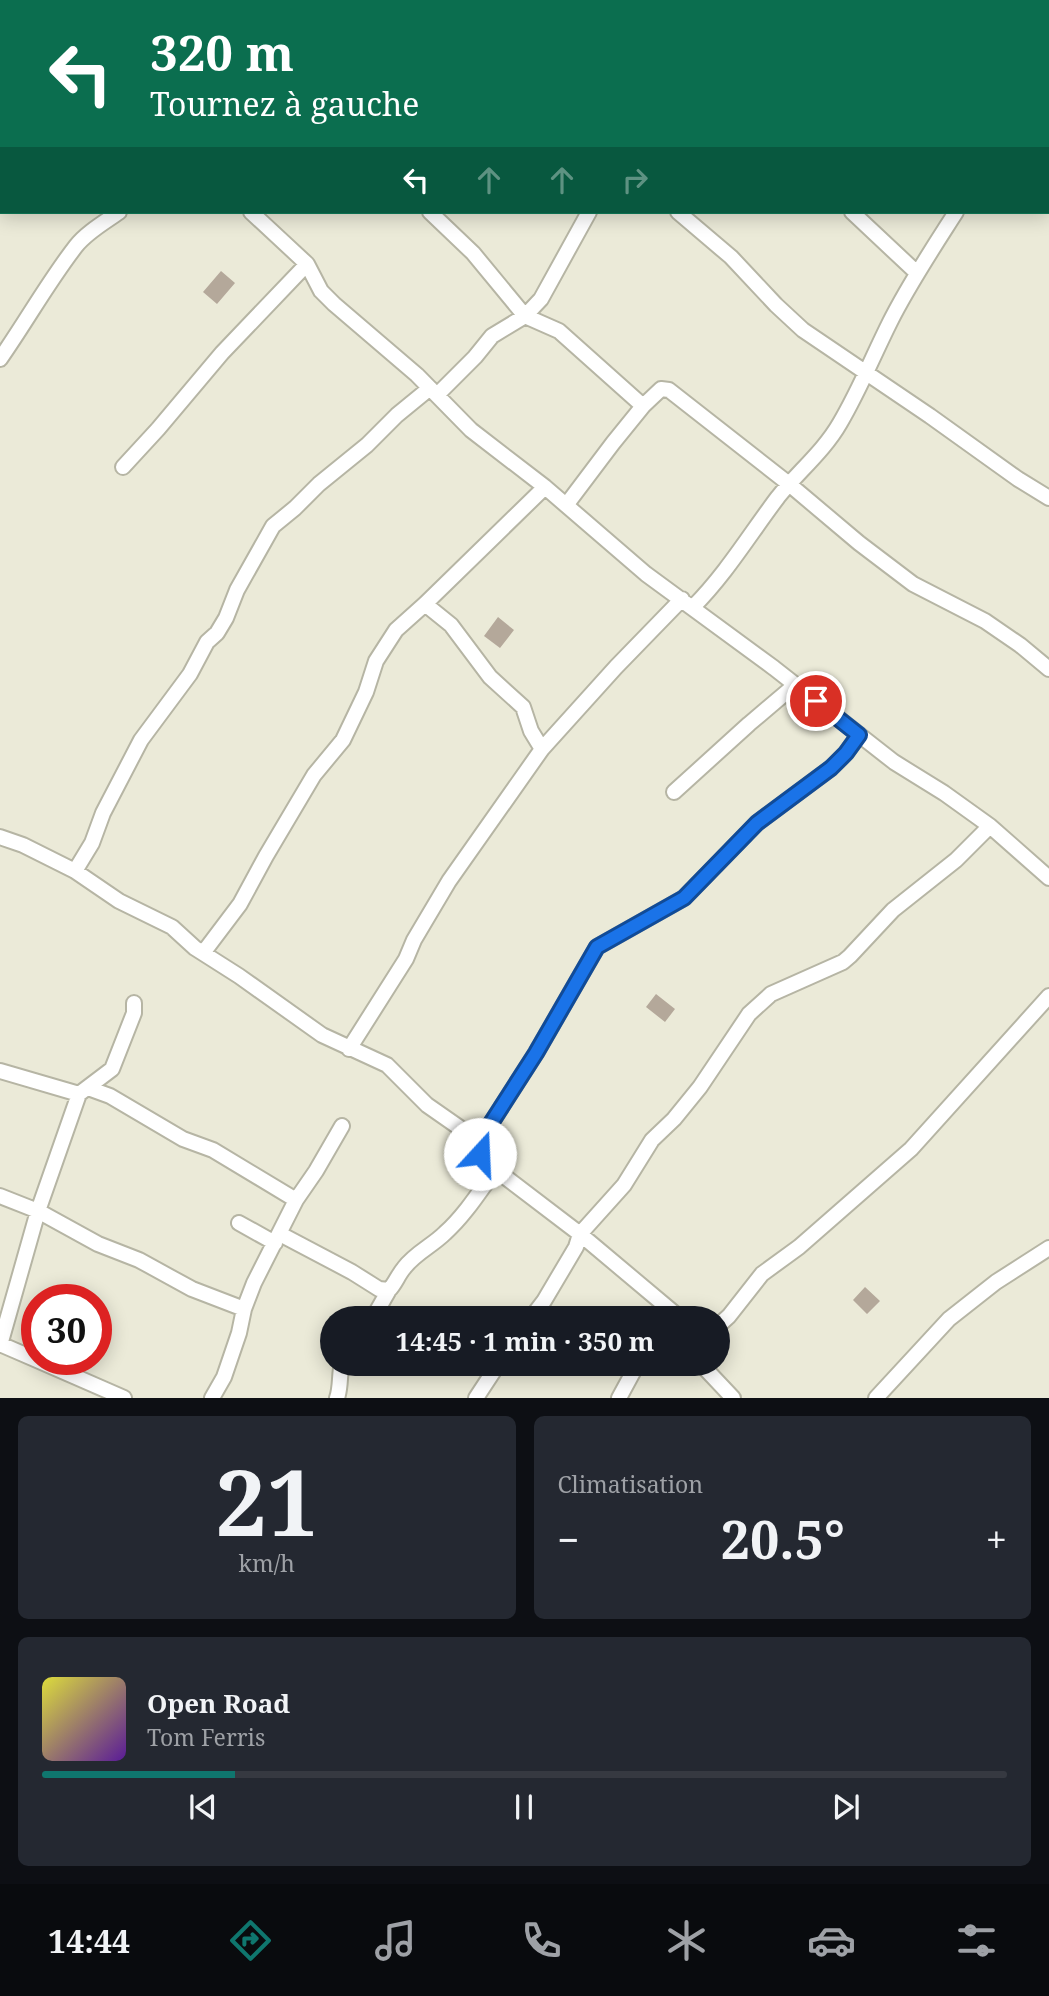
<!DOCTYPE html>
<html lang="fr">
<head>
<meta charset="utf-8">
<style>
  body { margin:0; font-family:"Noto Serif",serif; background:#242831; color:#f1f3f6; height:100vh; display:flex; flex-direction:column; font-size:26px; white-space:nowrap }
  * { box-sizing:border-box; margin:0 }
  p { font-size:23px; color:#9ea1a6 }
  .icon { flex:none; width:38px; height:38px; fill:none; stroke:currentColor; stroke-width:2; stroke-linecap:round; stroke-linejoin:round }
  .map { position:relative; height:1398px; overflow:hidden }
  .sheet { display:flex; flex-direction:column; gap:18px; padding:18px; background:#0d0f14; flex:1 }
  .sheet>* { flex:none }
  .banner { position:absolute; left:0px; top:0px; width:1050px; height:214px; box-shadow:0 4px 18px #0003; background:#0b6e4f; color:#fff; overflow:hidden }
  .speed { position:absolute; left:21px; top:1284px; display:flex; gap:14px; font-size:35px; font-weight:700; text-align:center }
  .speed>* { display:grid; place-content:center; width:91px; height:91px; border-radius:50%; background:#171b24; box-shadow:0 4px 18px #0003; line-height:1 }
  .speed .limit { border:10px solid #d22; background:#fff; color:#111 }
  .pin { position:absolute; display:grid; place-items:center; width:60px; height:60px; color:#fff; margin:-30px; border:4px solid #fff; border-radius:50%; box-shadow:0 2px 7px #0007 }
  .me { position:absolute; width:77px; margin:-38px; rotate:20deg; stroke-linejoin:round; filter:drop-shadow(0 0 5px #0008) }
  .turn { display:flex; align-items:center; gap:24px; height:147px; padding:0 35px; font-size:32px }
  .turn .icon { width:91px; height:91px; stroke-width:2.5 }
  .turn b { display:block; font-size:49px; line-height:60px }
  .lanes { display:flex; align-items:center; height:66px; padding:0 35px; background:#0003; justify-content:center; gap:35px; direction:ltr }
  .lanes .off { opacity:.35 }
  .big { font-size:52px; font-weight:700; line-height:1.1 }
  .sheet .card { flex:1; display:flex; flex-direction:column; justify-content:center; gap:10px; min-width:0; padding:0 24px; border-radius:10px; background:#242831 }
  .sheet .dial { align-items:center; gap:0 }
  .dial b { font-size:91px; line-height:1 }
  .song { display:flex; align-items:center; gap:21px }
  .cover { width:84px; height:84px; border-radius:10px; background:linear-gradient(135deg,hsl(60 70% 55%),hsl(270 70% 35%)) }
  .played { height:7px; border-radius:4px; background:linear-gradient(90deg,#0f766e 20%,#363941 20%) }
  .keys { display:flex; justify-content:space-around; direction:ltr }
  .heat { display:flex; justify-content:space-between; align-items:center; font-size:38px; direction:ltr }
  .sheet .tiles { flex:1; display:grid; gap:18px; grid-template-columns:1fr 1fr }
  .card:last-child { grid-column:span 2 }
  .trip { position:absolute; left:320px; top:1306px; width:410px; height:70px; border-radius:35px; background:#171b24; box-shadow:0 4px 18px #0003; font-weight:700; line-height:70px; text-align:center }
  .dock { display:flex; height:112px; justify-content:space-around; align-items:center; background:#090b0e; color:#9ea1a6 }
  .dock .icon { width:49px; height:49px }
  .dock .current { color:#0f766e }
  .dock b { font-size:32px; color:#f1f3f6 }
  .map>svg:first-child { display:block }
</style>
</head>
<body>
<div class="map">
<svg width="1049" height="1398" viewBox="0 0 1049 1398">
  <rect width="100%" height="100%" fill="#ebead8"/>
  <path fill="#b4a89a" d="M221,271L235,283L217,304L203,292Z
    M498,617L514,630L500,648L484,636Z
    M656,994L675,1009L665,1022L646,1007Z
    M865,1287L880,1301L867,1314L853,1300Z"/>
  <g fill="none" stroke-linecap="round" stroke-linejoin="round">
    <g stroke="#b6b5a4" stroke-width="18">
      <path id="minor" d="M27,0L28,2
        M211,2L212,0
        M375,2L376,0
        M546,2L547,0
        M745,2L747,0
        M922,2L923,0
        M1048,56L1049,55
        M0,145L2,142
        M251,212L307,264L321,291L334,304L417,375L471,430L545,487L646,574L774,668L894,762L944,793L990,826L1049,878
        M430,212L473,253L525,316L559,331L643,406
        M678,212L731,257L776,305L803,330L930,416L1018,479L1049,498
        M852,212L917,273
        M0,359C26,322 48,282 76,246C87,232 105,222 119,212
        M437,395L475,357L492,336L525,316L541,299L589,212
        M123,467L158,429L222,353L307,264
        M567,504L613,443L643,406L661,389L669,390L789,484L859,543L913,584L985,621L1020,645L1049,669
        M425,604L451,625L490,677L523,707L531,731L542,749
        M693,607C726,574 750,534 778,497C798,472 824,451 840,423C859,391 873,356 890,322C909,284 933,248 956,212
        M674,792L749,724L795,685
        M0,837L23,845L75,871L92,843L103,813L141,740L190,674L207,642L217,633L226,618L237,590L273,526L295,508L319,484L367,445L397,415L430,388
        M75,871L119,901L172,927L195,948L239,976L322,1035L387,1065L427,1105L480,1142
        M203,953L240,904L266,856L314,775L343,740L366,692L376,661L396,630L425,604L545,487
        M349,1049L406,959L414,940L449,881L542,749L616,667L682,599
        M0,1071L79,1094
        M88,1088L110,1096L183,1139L213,1150L296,1200
        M0,1196L38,1211L98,1244L139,1260L192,1289L244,1309
        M239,1223L275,1243
        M280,1234L352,1272L379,1289L389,1290C395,1284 398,1275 404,1268C415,1253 432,1246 445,1233C465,1215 480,1191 496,1169
        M373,1318L389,1290
        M531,1318L544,1301L576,1247L580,1234L624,1185L652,1140L674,1119L700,1087L749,1014L771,994L843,962L850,956L893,910L956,860L990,826
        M680,1318L580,1234L483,1160C477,1149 481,1141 486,1131L536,1053L597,947L684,898L757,823L831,768L846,753L859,735
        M718,1326L729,1316L762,1274L799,1247L911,1149L1049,996
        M0,1344L37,1360
        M0,1345L38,1211L79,1094L112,1069L134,1013V1003
        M37,1360L124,1398
        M700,1363L733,1398
        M212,1398L224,1377L239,1333L244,1309L254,1283L296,1200L316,1171L342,1126
        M337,1398C341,1387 339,1375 342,1363
        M476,1398L499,1363
        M619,1398L638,1363
        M876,1398L949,1319L996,1282L1049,1248"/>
    </g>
    <use href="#minor" stroke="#fff" stroke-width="14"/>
  </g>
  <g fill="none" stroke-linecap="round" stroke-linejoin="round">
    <g stroke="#114b97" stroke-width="18">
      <path id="route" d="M480,1154V1142L486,1131L536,1053L597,947L684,898L757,823L831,768L846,753L859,735L816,701"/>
    </g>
    <use href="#route" stroke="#1a73e8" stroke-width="12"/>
  </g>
</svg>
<div class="speed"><div class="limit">30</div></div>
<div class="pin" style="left:816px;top:701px;background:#d93025"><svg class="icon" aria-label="arrive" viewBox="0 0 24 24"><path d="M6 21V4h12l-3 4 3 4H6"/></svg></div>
<svg class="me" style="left:480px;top:1154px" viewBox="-20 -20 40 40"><circle r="19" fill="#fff"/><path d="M0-13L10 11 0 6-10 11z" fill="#1a73e8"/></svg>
<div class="trip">14:45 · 1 min · 350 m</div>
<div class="banner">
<div class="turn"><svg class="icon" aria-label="left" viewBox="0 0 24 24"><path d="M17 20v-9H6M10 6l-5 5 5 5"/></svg><div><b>320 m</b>Tournez à gauche</div></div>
<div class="lanes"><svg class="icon" aria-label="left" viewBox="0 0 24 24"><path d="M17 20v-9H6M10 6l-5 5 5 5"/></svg><svg class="icon off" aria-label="ahead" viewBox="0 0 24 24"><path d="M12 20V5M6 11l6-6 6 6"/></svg><svg class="icon off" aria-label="ahead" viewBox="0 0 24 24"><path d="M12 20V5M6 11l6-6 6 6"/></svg><svg class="icon off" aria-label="right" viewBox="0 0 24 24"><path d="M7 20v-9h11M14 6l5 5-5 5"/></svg></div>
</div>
</div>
<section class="sheet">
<div class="tiles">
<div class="card dial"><b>21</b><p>km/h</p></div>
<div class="card"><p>Climatisation</p>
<div class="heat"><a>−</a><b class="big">20.5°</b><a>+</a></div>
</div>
<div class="card">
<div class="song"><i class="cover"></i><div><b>Open Road</b><p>Tom Ferris</p></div></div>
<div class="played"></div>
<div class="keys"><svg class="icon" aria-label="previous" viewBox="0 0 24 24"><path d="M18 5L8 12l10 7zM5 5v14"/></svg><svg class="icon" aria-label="pause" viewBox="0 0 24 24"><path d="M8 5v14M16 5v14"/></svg><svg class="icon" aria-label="next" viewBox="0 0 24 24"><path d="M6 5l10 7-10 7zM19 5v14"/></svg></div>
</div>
</div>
</section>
<nav class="dock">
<b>14:44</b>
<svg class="icon current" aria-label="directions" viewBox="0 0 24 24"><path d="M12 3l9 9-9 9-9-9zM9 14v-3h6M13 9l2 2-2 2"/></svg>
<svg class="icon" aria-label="music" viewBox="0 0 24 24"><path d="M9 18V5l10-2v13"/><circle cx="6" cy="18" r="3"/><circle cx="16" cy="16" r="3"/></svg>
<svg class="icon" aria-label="phone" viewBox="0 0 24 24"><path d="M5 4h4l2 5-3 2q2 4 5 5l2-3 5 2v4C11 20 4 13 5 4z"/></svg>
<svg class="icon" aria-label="climate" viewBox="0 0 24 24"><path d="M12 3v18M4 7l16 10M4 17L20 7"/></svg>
<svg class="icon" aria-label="car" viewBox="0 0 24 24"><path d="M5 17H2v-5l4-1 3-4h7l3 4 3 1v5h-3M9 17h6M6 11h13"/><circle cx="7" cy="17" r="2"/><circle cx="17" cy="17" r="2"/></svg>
<svg class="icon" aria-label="filters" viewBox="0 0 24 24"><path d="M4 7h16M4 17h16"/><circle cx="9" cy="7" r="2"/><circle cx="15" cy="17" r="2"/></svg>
</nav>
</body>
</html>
